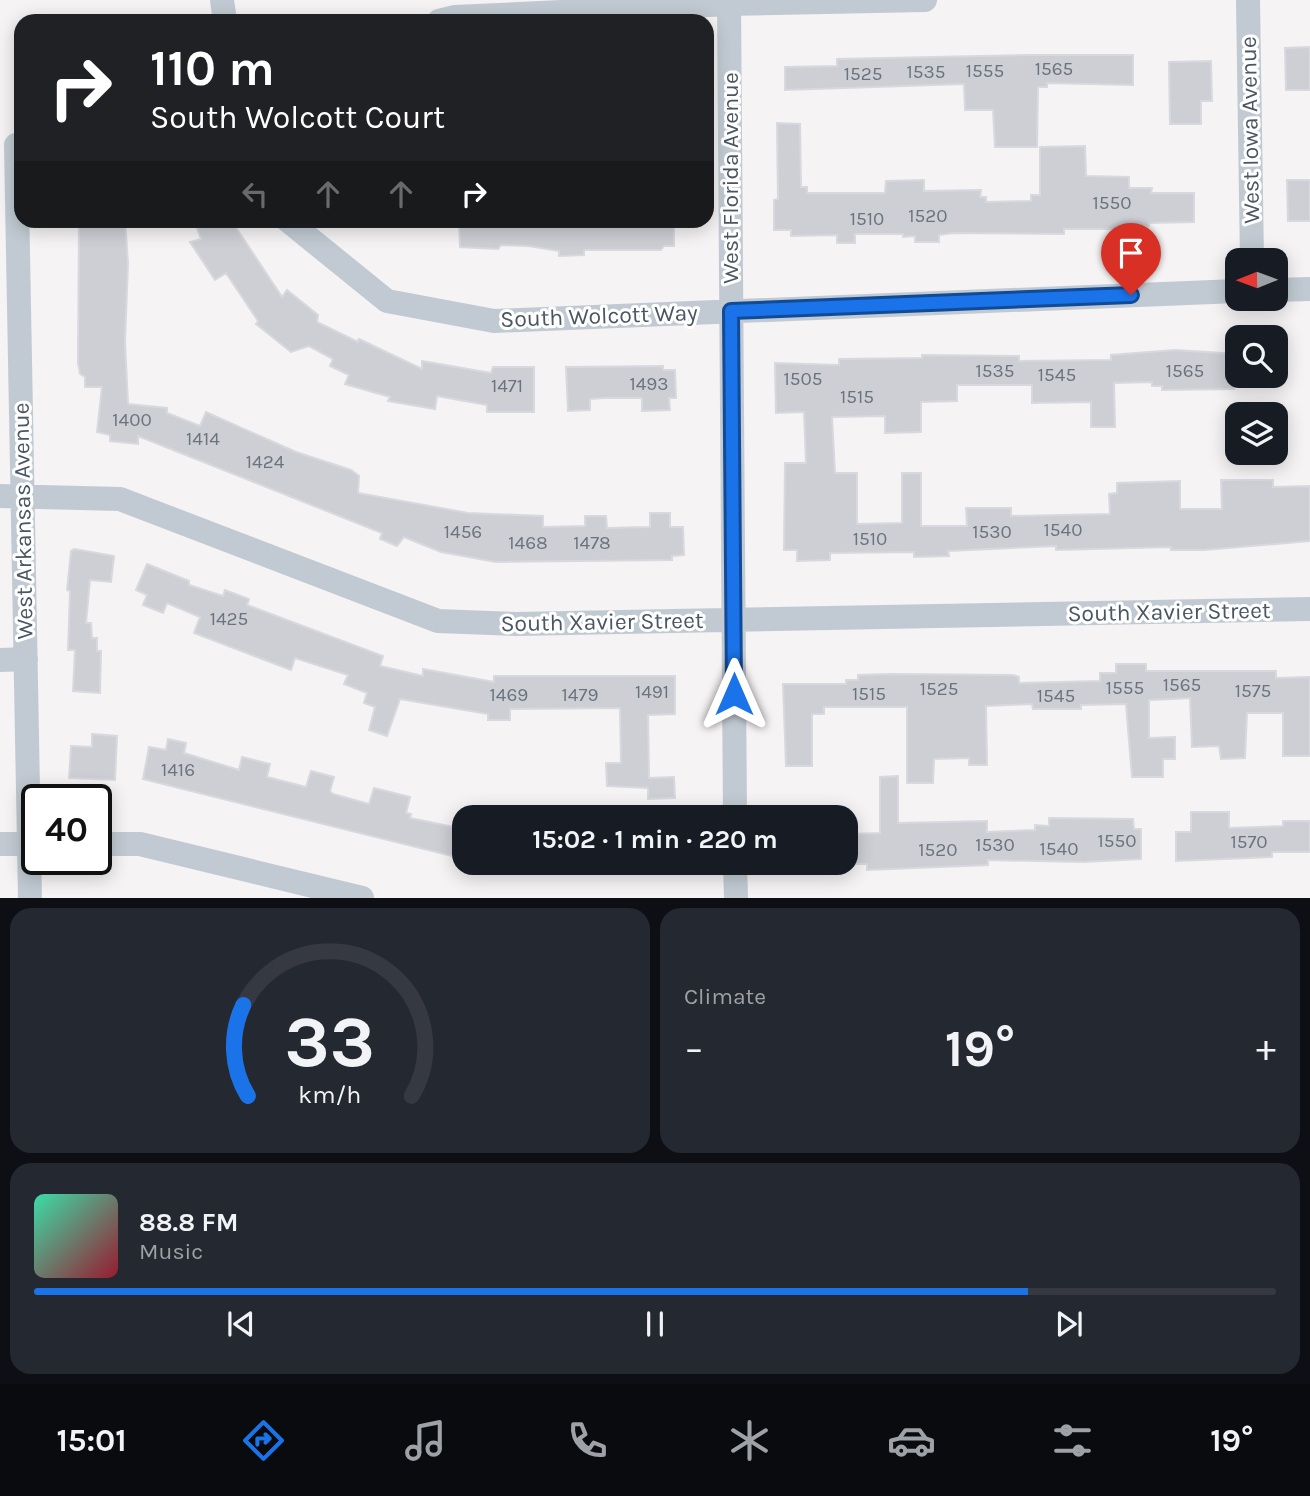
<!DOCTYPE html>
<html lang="en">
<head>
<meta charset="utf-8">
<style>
  body { margin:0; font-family:Karla,sans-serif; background:#242831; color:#f1f3f6; height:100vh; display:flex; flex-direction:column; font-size:26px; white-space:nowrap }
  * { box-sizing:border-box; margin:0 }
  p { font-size:23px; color:#9ea1a6 }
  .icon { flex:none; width:38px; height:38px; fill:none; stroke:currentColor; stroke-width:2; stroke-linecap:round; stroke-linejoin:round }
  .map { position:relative; height:898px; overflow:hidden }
  .details { display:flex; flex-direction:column; gap:10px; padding:10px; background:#0d0f14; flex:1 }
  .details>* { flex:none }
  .hud { position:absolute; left:14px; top:14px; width:700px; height:214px; border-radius:21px; box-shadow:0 4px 18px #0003; background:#202124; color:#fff; overflow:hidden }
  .needle { width:46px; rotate:269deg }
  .controls { position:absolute; left:1225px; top:248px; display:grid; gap:14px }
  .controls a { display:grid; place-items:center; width:63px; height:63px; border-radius:14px; background:#171b24; box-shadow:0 4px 18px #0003; font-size:35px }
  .speed { position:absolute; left:21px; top:784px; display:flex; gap:14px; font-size:35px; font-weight:700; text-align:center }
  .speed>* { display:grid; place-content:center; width:91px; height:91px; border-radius:50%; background:#171b24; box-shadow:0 4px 18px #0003; line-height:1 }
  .speed .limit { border:4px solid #111; border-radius:10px; background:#fff; color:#111 }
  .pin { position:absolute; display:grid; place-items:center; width:60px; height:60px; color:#fff; margin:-72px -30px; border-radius:50% 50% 50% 0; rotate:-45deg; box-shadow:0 0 7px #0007 }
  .pin .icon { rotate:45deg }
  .me { position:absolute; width:77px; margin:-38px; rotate:0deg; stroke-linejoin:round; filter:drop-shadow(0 0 5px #0008) }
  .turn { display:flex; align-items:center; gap:24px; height:147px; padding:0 21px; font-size:32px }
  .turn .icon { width:91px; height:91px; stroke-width:2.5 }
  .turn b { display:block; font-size:49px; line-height:60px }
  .lanes { display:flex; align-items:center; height:66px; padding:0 21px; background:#0003; justify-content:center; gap:35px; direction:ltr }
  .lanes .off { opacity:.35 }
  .big { font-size:52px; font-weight:700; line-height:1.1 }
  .details .widget { flex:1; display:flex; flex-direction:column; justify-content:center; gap:10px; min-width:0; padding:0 24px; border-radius:21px; background:#242831 }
  .details .dial { align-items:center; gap:0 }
  .dial svg { height:182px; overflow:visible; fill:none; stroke:#363941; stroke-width:7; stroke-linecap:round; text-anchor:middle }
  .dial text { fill:#f1f3f6; stroke:none }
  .song { display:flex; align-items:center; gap:21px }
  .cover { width:84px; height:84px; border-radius:10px; background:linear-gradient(135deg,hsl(160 70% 55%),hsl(350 70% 35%)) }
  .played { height:7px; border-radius:4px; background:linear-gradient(90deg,#1a73e8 80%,#363941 80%) }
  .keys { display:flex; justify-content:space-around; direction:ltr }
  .heat { display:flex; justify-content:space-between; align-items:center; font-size:38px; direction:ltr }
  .details .tiles { flex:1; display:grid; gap:10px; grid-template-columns:1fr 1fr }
  .widget:last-child { grid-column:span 2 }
  .trip { position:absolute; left:452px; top:805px; width:406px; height:70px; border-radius:21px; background:#171b24; box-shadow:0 4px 18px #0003; font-weight:700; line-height:70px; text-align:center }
  .tabs { display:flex; height:112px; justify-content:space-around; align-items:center; background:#090b0e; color:#9ea1a6 }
  .tabs .icon { width:49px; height:49px }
  .tabs .selected { color:#1a73e8 }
  .tabs b { font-size:32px; color:#f1f3f6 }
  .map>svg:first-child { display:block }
</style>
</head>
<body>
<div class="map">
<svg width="1310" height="898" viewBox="0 0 1310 898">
  <rect width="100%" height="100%" fill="#f5f3f3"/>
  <path fill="#cdcfd5" stroke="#d7d9de" stroke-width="2" d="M1310,47V90H1286L1285,48Z
    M1029,55H1133V85L1047,83V87H1038L1037,147H995L993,110H965L964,84L785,90V67L837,66V59Z
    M1211,61L1212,101H1201V124H1170L1169,62Z
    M777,123L800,124L801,187H807V193H885L886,181L924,180V191L981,190L980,197H986V202L1031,201V195H1040V147L1085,146L1086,176L1129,177V188H1152L1151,193H1194V222L1149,223V226H1130V229H1064V234L953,233L939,235V242H915V236L903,237V234H855V243H837V235L791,236V230H774V200L778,199Z
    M1287,180H1310V221H1288Z
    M79,220H125L128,263L125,342L128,404L167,408V413L200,426L206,412L296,452L351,470L359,476L358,493L468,513L543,516V527L585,526V516H606L607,528L650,527V513H670V527H683L684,555L672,556V560L496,562L441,552L404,537L397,546L380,539L382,533L138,436V444L110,441V435L97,432L102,387H85V377L80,374L78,363Z
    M194,220H231L282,297L287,290L318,315L317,322L358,342L359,339L422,369V361L491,373L493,367H534V412H487V405L437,396L435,409L388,401L390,397L345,384L349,375L330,366L333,359L309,346L291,352L256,324L258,321L226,273L215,280L190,242L201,239Z
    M459,220H674V246H664L661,250H584V255L559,256V251L529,246L501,245L498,249L460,247Z
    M1175,350L1237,354V383H1234V389L1162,390V386H1152V382L1114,383L1115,427H1091V402L1032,403V385H957V401L921,402V432L885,433V416L832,417L835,473H857V524L902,523V473H921V526H967L966,508H1011V516L1110,514L1109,494L1117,493V483L1180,481V509H1222L1221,480H1273V487L1310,486V541L1204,550H1171V547L1056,550V546L948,551L949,556L914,557V552L830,553V560L797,561V550H784L785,463H806L804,412L776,413L775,363L839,365V359L922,358V355L1019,356V361L1111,360V355Z
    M663,366V370H675L676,398H669L670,410L642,411V398H604L590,399V410L568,411L566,367Z
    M74,549L114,556L111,582L90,580L86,623H91L92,638H97V651H101L100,693L73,691L75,650H68L70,591L67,590L71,551Z
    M147,564L189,581V585L223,596L225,590L249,599L247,605L383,656L380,666L423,676V669L494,682V676H675V714L648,715L649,778L674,777L675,798L648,799V788L607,786L606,763H621L620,708L510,709V720H488V714L400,699L387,736L369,730L375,707L364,703L367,693L344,684L348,675L295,658L291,670L194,633L200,617L167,603L163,613L143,605L147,595L136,590Z
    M1116,664H1146V671H1276V678L1310,677V756H1283V713H1247L1245,758L1221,759L1219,746L1192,747L1190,698L1173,699L1149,700V738L1175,737V759H1163V777H1132L1126,704L1081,705V709H1033L1032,704L986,706L987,765H969V758L934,759L933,783H907V707H824V714H812V766H786L783,684H846V680H858V675L891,674L1013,675L1019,677V683L1100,681V673H1116Z
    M92,734L117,736L115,780L69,778L71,746L92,747Z
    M168,739L186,743L184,753L239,770L242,757L270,764L267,777L306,787L311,771L334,777L330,791L333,794L369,804L374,788L410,797L406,813L411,814L410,818L464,829V859L143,779L149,747L166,750Z
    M898,776V823L987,821V832L1035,830V825L1049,826V818L1133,819L1134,829H1141V859L1083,862L988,860V865L867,870V864H854L853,834L880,833V777Z
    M1191,812H1229V828L1283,826V821H1310V852H1272V857L1176,861V832H1191Z"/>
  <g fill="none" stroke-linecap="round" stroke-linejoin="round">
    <path stroke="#c1cad2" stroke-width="24" d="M222,0L225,21
      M729,0L735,817
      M1248,0L1252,261
      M439,21L455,17L729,4L925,0
      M16,145L30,898
      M287,220L387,301L494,321L1237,291
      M1276,290L1310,289
      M0,496L120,499L438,621L517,624L1310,609
      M0,660L26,659
      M0,844H37
      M96,844H140L362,898
      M735,863L736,898"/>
  </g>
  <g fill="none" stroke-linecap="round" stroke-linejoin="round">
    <g stroke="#114b97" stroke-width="18">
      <path id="route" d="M734,694L731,311L1131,295"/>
    </g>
    <use href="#route" stroke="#1a73e8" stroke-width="12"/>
  </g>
  <g text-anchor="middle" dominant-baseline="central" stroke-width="6" stroke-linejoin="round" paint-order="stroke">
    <g font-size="19" fill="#6b747e">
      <text x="1054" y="69">1565</text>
      <text x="985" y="71">1555</text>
      <text x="926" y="72">1535</text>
      <text x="863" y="74">1525</text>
      <text x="1112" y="203">1550</text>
      <text x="928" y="216">1520</text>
      <text x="867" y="219">1510</text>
      <text x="995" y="371">1535</text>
      <text x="1185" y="371">1565</text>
      <text x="1057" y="375">1545</text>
      <text x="803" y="379">1505</text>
      <text x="649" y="384">1493</text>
      <text x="507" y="386">1471</text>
      <text x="857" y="397">1515</text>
      <text x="132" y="420">1400</text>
      <text x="203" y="439">1414</text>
      <text x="265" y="462">1424</text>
      <text x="1063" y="530">1540</text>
      <text x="463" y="532">1456</text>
      <text x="992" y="532">1530</text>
      <text x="870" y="539">1510</text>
      <text x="528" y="543">1468</text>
      <text x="592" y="543">1478</text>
      <text x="229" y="619">1425</text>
      <text x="1182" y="685">1565</text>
      <text x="1125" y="688">1555</text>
      <text x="939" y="689">1525</text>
      <text x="1253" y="691">1575</text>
      <text x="652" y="692">1491</text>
      <text x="869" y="694">1515</text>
      <text x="509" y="695">1469</text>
      <text x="580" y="695">1479</text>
      <text x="1056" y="696">1545</text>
      <text x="178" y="770">1416</text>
      <text x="1117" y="841">1550</text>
      <text x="1249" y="842">1570</text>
      <text x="995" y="845">1530</text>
      <text x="1059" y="849">1540</text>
      <text x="938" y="850">1520</text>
    </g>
    <g font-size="23" fill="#4a5661" stroke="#fff">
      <text transform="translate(1250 130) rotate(-91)">West Iowa Avenue</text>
      <text transform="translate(730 178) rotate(-90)">West Florida Avenue</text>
      <text transform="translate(599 316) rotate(-2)">South Wolcott Way</text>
      <text transform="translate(23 521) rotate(-91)">West Arkansas Avenue</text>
      <text transform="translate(1169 612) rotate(-1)">South Xavier Street</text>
      <text transform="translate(602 622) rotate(-1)">South Xavier Street</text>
    </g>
  </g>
</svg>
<div class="controls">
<a><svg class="needle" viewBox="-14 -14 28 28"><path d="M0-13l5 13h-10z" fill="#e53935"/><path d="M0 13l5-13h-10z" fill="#9ea1a6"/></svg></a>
<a><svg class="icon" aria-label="search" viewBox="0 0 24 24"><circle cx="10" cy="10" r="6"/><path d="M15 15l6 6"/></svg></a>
<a><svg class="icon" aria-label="layers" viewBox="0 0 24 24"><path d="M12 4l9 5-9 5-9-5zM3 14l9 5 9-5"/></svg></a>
</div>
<div class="speed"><div class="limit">40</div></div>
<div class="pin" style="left:1131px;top:295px;background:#d93025"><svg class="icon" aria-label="arrive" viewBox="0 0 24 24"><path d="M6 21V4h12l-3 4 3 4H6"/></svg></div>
<svg class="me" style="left:734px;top:694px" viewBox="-20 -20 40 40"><path d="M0-17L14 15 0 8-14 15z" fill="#1a73e8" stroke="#fff" stroke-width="4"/></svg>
<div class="trip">15:02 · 1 min · 220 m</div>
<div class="hud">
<div class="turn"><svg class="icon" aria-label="right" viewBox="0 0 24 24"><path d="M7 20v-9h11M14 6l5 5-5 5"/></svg><div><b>110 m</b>South Wolcott Court</div></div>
<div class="lanes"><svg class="icon off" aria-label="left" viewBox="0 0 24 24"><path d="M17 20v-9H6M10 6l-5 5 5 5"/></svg><svg class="icon off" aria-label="ahead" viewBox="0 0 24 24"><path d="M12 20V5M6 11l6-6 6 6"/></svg><svg class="icon off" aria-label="ahead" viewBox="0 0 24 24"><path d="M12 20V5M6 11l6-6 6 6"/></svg><svg class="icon" aria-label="right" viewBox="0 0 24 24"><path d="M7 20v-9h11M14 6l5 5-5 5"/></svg></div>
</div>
</div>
<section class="details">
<div class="tiles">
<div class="widget dial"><svg viewBox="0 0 100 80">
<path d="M14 69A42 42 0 1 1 86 69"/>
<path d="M14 69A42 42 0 0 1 12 29" stroke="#1a73e8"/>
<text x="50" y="56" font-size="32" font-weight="700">33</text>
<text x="50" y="72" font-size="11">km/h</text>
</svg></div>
<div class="widget"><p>Climate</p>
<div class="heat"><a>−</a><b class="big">19°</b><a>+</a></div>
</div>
<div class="widget">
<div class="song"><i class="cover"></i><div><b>88.8 FM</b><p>Music</p></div></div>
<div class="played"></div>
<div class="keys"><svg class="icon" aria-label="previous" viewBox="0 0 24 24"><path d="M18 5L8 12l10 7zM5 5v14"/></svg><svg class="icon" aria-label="pause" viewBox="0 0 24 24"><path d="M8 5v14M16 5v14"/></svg><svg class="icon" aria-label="next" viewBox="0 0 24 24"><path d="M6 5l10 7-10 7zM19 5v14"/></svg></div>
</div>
</div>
</section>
<nav class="tabs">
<b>15:01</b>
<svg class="icon selected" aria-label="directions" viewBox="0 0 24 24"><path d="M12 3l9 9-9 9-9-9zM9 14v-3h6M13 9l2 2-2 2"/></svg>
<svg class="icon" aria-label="music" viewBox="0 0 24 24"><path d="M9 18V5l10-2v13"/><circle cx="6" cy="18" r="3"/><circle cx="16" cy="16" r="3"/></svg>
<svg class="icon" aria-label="phone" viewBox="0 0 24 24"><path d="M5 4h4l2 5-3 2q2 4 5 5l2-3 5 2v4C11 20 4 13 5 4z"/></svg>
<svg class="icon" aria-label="climate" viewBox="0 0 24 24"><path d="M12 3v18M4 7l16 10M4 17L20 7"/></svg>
<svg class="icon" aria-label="car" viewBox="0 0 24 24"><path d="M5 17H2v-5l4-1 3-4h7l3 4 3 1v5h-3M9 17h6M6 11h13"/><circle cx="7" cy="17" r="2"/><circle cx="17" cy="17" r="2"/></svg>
<svg class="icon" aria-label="filters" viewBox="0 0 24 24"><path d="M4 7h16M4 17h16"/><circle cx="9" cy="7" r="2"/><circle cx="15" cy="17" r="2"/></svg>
<b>19°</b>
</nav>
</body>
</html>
